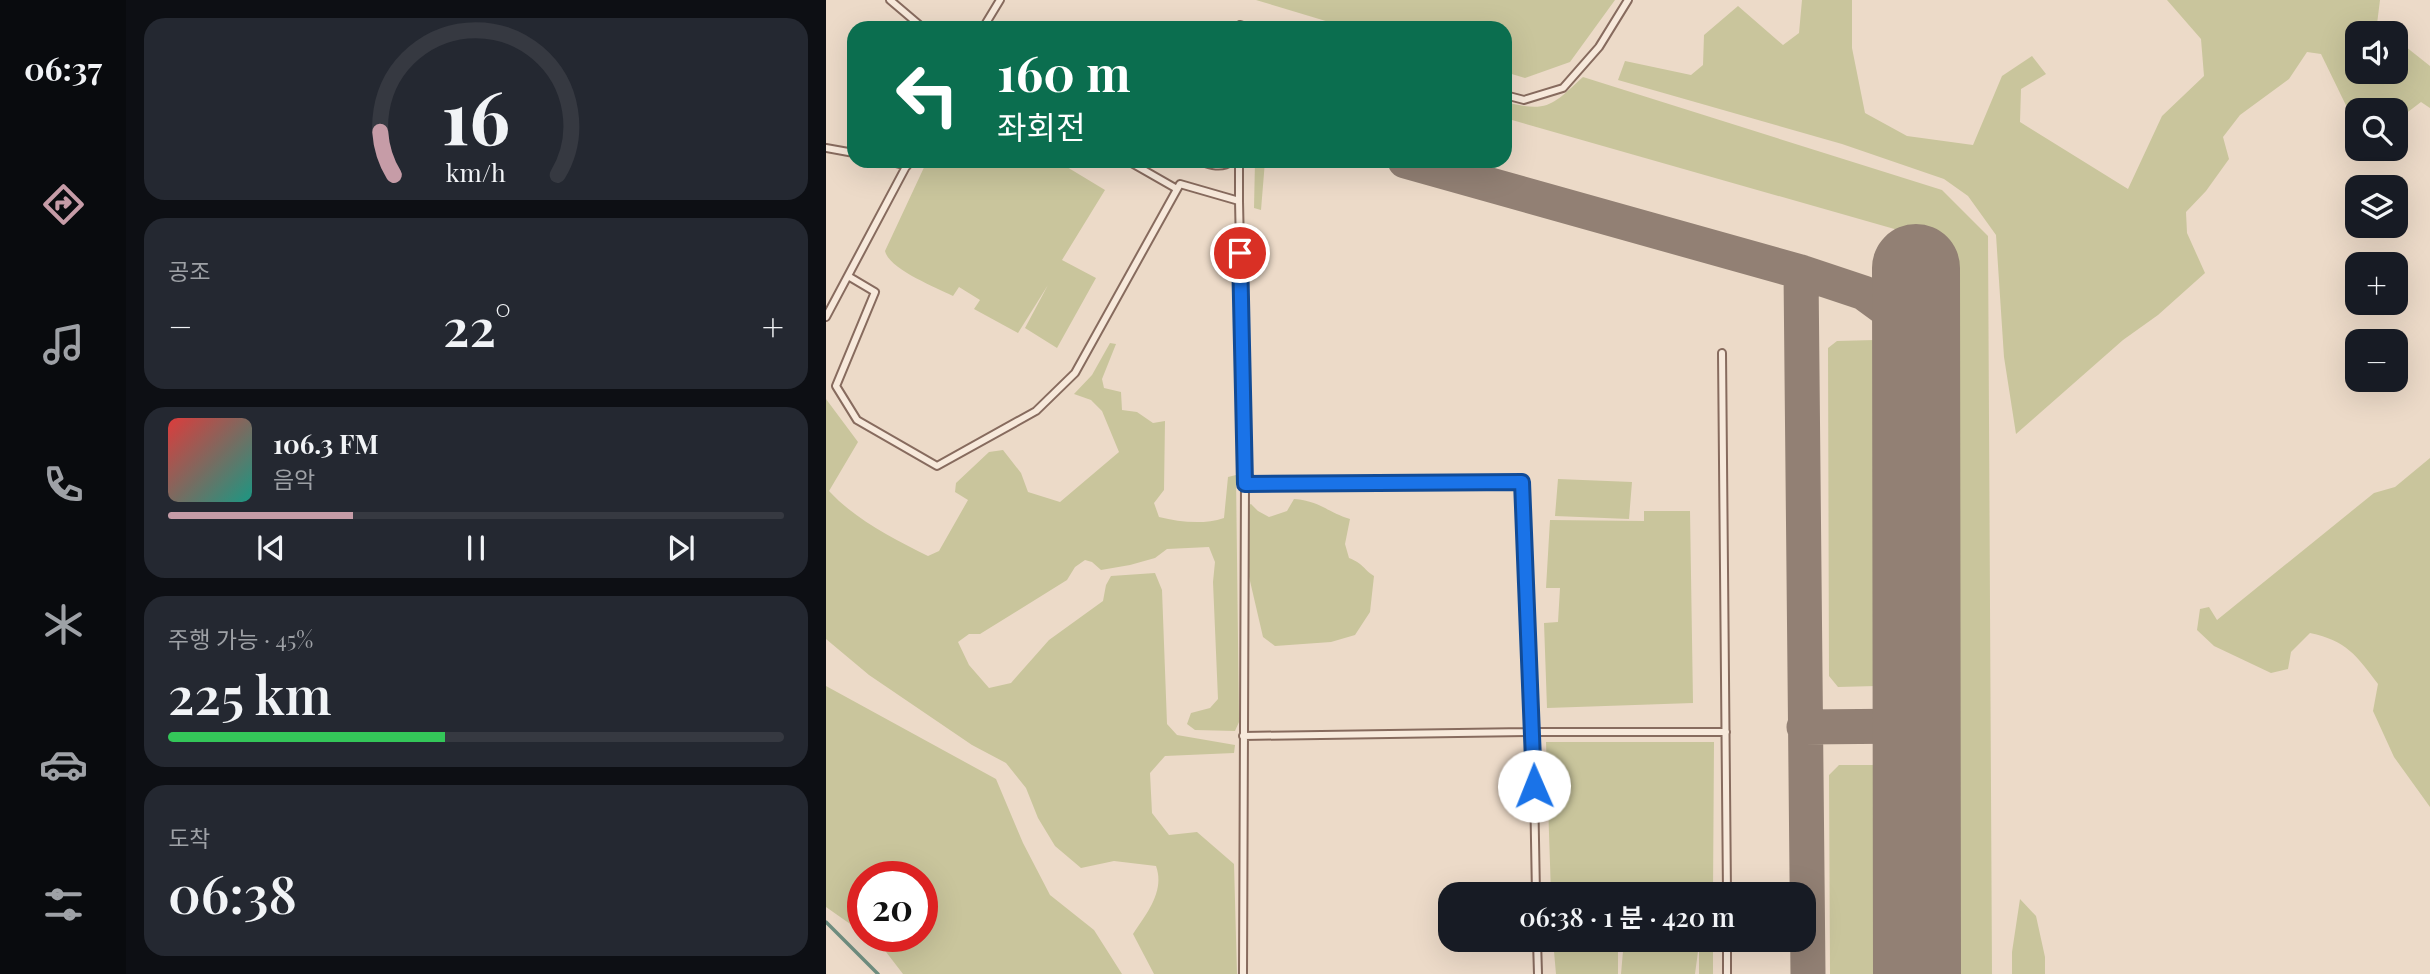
<!DOCTYPE html>
<html lang="ko">
<head>
<meta charset="utf-8">
<style>
  body { margin:0; font-family:"Playfair Display","Noto Sans KR",serif; background:#242831; color:#f1f3f6; height:100vh; display:flex; flex-direction:column; font-size:26px; white-space:nowrap }
  * { box-sizing:border-box; margin:0 }
  p { font-size:23px; color:#9ea1a6 }
  .icon { flex:none; width:38px; height:38px; fill:none; stroke:currentColor; stroke-width:2; stroke-linecap:round; stroke-linejoin:round }
  .map { position:relative; flex:1; overflow:hidden }
  .panel { display:flex; flex-direction:column; gap:18px; padding:18px; background:#0d0f14; width:700px }
  .panel>* { flex:none }
  .top-card { position:absolute; left:21px; top:21px; width:665px; height:147px; border-radius:21px; box-shadow:0 7px 28px #0002; background:#0b6e4f; color:#fff; overflow:hidden }
  .fabs { position:absolute; left:1519px; top:21px; display:grid; gap:14px }
  .fabs a { display:grid; place-items:center; width:63px; height:63px; border-radius:14px; background:#171b24; box-shadow:0 7px 28px #0002; font-size:35px }
  .speed { position:absolute; left:21px; top:861px; display:flex; gap:14px; font-size:35px; font-weight:700; text-align:center }
  .speed>* { display:grid; place-content:center; width:91px; height:91px; border-radius:50%; background:#171b24; box-shadow:0 7px 28px #0002; line-height:1 }
  .speed .limit { border:10px solid #d22; background:#fff; color:#111 }
  .pin { position:absolute; display:grid; place-items:center; width:60px; height:60px; color:#fff; margin:-30px; border:4px solid #fff; border-radius:50%; box-shadow:0 2px 7px #0007 }
  .me { position:absolute; width:77px; margin:-38px; rotate:359deg; stroke-linejoin:round; filter:drop-shadow(0 0 5px #0008) }
  .turn { display:flex; align-items:center; gap:24px; height:147px; padding:0 35px; font-size:32px }
  .turn .icon { width:91px; height:91px; stroke-width:2.5 }
  .turn b { display:block; font-size:49px; line-height:60px }
  .big { font-size:52px; font-weight:600; line-height:1.1 }
  .panel .tile { flex:1; display:flex; flex-direction:column; justify-content:center; gap:10px; min-width:0; padding:0 24px; border-radius:21px; background:#242831 }
  .panel .dial { align-items:center; gap:0 }
  .dial svg { height:182px; overflow:visible; fill:none; stroke:#363941; stroke-width:7; stroke-linecap:round; text-anchor:middle }
  .dial text { fill:#f1f3f6; stroke:none }
  .song { display:flex; align-items:center; gap:21px }
  .cover { width:84px; height:84px; border-radius:10px; background:linear-gradient(135deg,hsl(0 70% 55%),hsl(170 70% 35%)) }
  .played { height:7px; border-radius:4px; background:linear-gradient(90deg,#c69ca7 30%,#363941 30%) }
  .keys { display:flex; justify-content:space-around; direction:ltr }
  .heat { display:flex; justify-content:space-between; align-items:center; font-size:38px; direction:ltr }
  .charge { height:10px; border-radius:5px; background:linear-gradient(90deg,#34c759 45%,#363941 0) }
  .trip { position:absolute; left:612px; top:882px; width:378px; height:70px; border-radius:21px; background:#171b24; box-shadow:0 7px 28px #0002; font-weight:600; line-height:70px; text-align:center }
  main { display:flex; flex:1; min-height:0 }
  .menu { display:flex; flex-direction:column; width:126px; justify-content:space-around; align-items:center; background:#090b0e; color:#9ea1a6 }
  .menu .icon { width:49px; height:49px }
  .menu .selected { color:#c69ca7 }
  .menu b { font-size:32px; color:#f1f3f6 }
  .map>svg:first-child { display:block }
</style>
</head>
<body>
<main>
<nav class="menu">
<b>06:37</b>
<svg class="icon selected" aria-label="directions" viewBox="0 0 24 24"><path d="M12 3l9 9-9 9-9-9zM9 14v-3h6M13 9l2 2-2 2"/></svg>
<svg class="icon" aria-label="music" viewBox="0 0 24 24"><path d="M9 18V5l10-2v13"/><circle cx="6" cy="18" r="3"/><circle cx="16" cy="16" r="3"/></svg>
<svg class="icon" aria-label="phone" viewBox="0 0 24 24"><path d="M5 4h4l2 5-3 2q2 4 5 5l2-3 5 2v4C11 20 4 13 5 4z"/></svg>
<svg class="icon" aria-label="climate" viewBox="0 0 24 24"><path d="M12 3v18M4 7l16 10M4 17L20 7"/></svg>
<svg class="icon" aria-label="car" viewBox="0 0 24 24"><path d="M5 17H2v-5l4-1 3-4h7l3 4 3 1v5h-3M9 17h6M6 11h13"/><circle cx="7" cy="17" r="2"/><circle cx="17" cy="17" r="2"/></svg>
<svg class="icon" aria-label="filters" viewBox="0 0 24 24"><path d="M4 7h16M4 17h16"/><circle cx="9" cy="7" r="2"/><circle cx="15" cy="17" r="2"/></svg>
</nav>
<section class="panel">
<div class="tile dial"><svg viewBox="0 0 100 80">
<path d="M14 69A42 42 0 1 1 86 69"/>
<path d="M14 69A42 42 0 0 1 8 50" stroke="#c69ca7"/>
<text x="50" y="56" font-size="32" font-weight="700">16</text>
<text x="50" y="72" font-size="11">km/h</text>
</svg></div>
<div class="tile"><p>공조</p>
<div class="heat"><a>−</a><b class="big">22°</b><a>+</a></div>
</div>
<div class="tile">
<div class="song"><i class="cover"></i><div><b>106.3 FM</b><p>음악</p></div></div>
<div class="played"></div>
<div class="keys"><svg class="icon" aria-label="previous" viewBox="0 0 24 24"><path d="M18 5L8 12l10 7zM5 5v14"/></svg><svg class="icon" aria-label="pause" viewBox="0 0 24 24"><path d="M8 5v14M16 5v14"/></svg><svg class="icon" aria-label="next" viewBox="0 0 24 24"><path d="M6 5l10 7-10 7zM19 5v14"/></svg></div>
</div>
<div class="tile"><p>주행 가능 · 45%</p><b class="big">225 km</b><div class="charge"></div></div>
<div class="tile"><p>도착</p><b class="big">06:38</b></div>
</section>
<div class="map">
<svg width="1604" height="974" viewBox="0 0 1604 974">
  <rect width="100%" height="100%" fill="#ecdac8"/>
  <path fill="#c9c59c" d="M430,0H789L744,62L699,78L679,72V28H523Z
    M976,0H1026V48L1039,113L1081,136L1147,145L1176,76L1206,56L1220,74L1195,89L1194,122L1302,189L1336,116L1378,76L1375,39L1341,0H1554L1551,24L1562,33H1531V72H1570V39L1604,66V108L1595,102L1570,121V110H1531V128L1495,54L1481,52L1463,79L1414,115L1397,137L1403,159L1380,191L1360,212L1361,233L1379,273L1332,315L1297,340L1190,434L1178,357L1170,235L1142,196L1118,179L1016,144L792,80L799,61L865,75L877,65L878,35L912,6L957,45L973,33Z
    M757,77L1116,190L1162,236L1166,974H1120L1114,242L679,118V102C723,113 726,105 757,77Z
    M101,161H231L279,190L236,260L270,278L231,348L199,328L222,285L192,333L148,309L154,300L133,287L127,296C109,287 63,269 59,251Z
    M429,161H439L435,210L428,208Z
    M1049,340L1058,353L1059,678L1050,686L1012,687L1003,676L1002,348L1011,341Z
    M284,343L290,344L276,379L278,388L295,392L296,410L311,412L327,423L339,421L338,490L328,503L333,517C354,522 377,525 398,518L402,477L410,475L413,722L409,731L369,730L361,724L365,713L384,708L392,699L387,582L389,562L383,547L341,549L329,558L304,565L275,570L266,562L259,560L249,567L241,580L154,634H143L132,642L143,665L163,688L185,683L223,640L277,601L280,585L285,576L329,573L336,590L341,724L351,735L409,745L408,753L339,756L324,773L326,813L343,835L371,832L408,864L411,974H328L307,934C321,913 339,891 330,866L288,861L255,868L229,846L212,818L200,788L180,763L146,745L43,675L0,639V399L32,442L3,491C30,520 66,538 102,556L113,551L142,500L129,492L130,483L163,452L177,450L195,473L202,492L234,502L293,452L276,411L265,400L248,394L266,375Z
    M1604,458V807L1568,757L1547,711L1552,684C1530,655 1521,641 1484,633L1465,652L1462,669L1445,673L1388,646L1371,630L1374,609L1383,607L1391,620L1548,493L1569,487Z
    M732,479L806,482L803,519L729,516Z
    M468,499C494,501 501,512 524,519L519,544L523,558C538,564 536,568 548,576L544,612L529,635L505,642L449,646L437,637L421,568L419,507L425,504L432,511L443,517L461,511Z
    M818,511H864L867,703L721,708L718,623L732,622L734,588H720L724,520L818,521Z
    M0,686L170,779L197,843L224,895L268,930L296,974H77L57,948L41,936H96V877H37V933L0,907Z
    M720,742H888L887,894H725Z
    M1013,765H1052L1061,775L1062,974H1004L1003,775Z
    M1194,899L1210,916L1219,957V974H1186V952Z
    M727,940H792V974H730Z
    M798,940L873,943L874,940H887V974H873V944L869,974H795Z"/>
  <g fill="none" stroke-linecap="round" stroke-linejoin="round">
    <path stroke="#708e80" stroke-width="3.5" d="M0,922L52,974"/>
    <path stroke="#928074" stroke-width="35" d="M579,161L975,272L1038,293L1090,331
      M975,272L982,974
      M978,727L1089,726"/>
    <path stroke="#928074" stroke-width="88" d="M1090,268L1091,974"/>
    <g stroke="#876b5e" stroke-width="10">
      <path id="lane" d="M64,0L97,28
        M157,28L174,0
        M414,28V25L424,28
        M679,95L698,100L737,88L773,47L802,0
        M0,148L28,153
        M62,161L81,166
        M302,161L351,189
        M373,161C384,165 396,169 406,161
        M413,201L419,484L417,974
        M22,276L49,292L10,386L31,420L111,466L210,411L249,373L354,184L413,201V161
        M0,317L83,161
        M896,353L901,894
        M419,484L696,482L707,732L710,894
        M417,736L707,732H900
        M711,940L712,974
        M901,940V974"/>
    </g>
    <use href="#lane" stroke="#f7e9db" stroke-width="6"/>
  </g>
  <g fill="none" stroke-linecap="round" stroke-linejoin="round">
    <g stroke="#114b97" stroke-width="18">
      <path id="route" d="M414,253L419,484L696,482L708,786"/>
    </g>
    <use href="#route" stroke="#1a73e8" stroke-width="12"/>
  </g>
</svg>
<div class="fabs">
<a><svg class="icon" aria-label="sound" viewBox="0 0 24 24"><path d="M4 9h4l5-4v14l-5-4H4zM17 9q2 3 0 6"/></svg></a>
<a><svg class="icon" aria-label="search" viewBox="0 0 24 24"><circle cx="10" cy="10" r="6"/><path d="M15 15l6 6"/></svg></a>
<a><svg class="icon" aria-label="layers" viewBox="0 0 24 24"><path d="M12 4l9 5-9 5-9-5zM3 14l9 5 9-5"/></svg></a>
<a>+</a>
<a>−</a>
</div>
<div class="speed"><div class="limit">20</div></div>
<div class="pin" style="left:414px;top:253px;background:#d93025"><svg class="icon" aria-label="arrive" viewBox="0 0 24 24"><path d="M6 21V4h12l-3 4 3 4H6"/></svg></div>
<svg class="me" style="left:708px;top:786px" viewBox="-20 -20 40 40"><circle r="19" fill="#fff"/><path d="M0-13L10 11 0 6-10 11z" fill="#1a73e8"/></svg>
<div class="trip">06:38 · 1 분 · 420 m</div>
<div class="top-card">
<div class="turn"><svg class="icon" aria-label="left" viewBox="0 0 24 24"><path d="M17 20v-9H6M10 6l-5 5 5 5"/></svg><div><b>160 m</b>좌회전</div></div>
</div>
</div>
</main>
</body>
</html>
